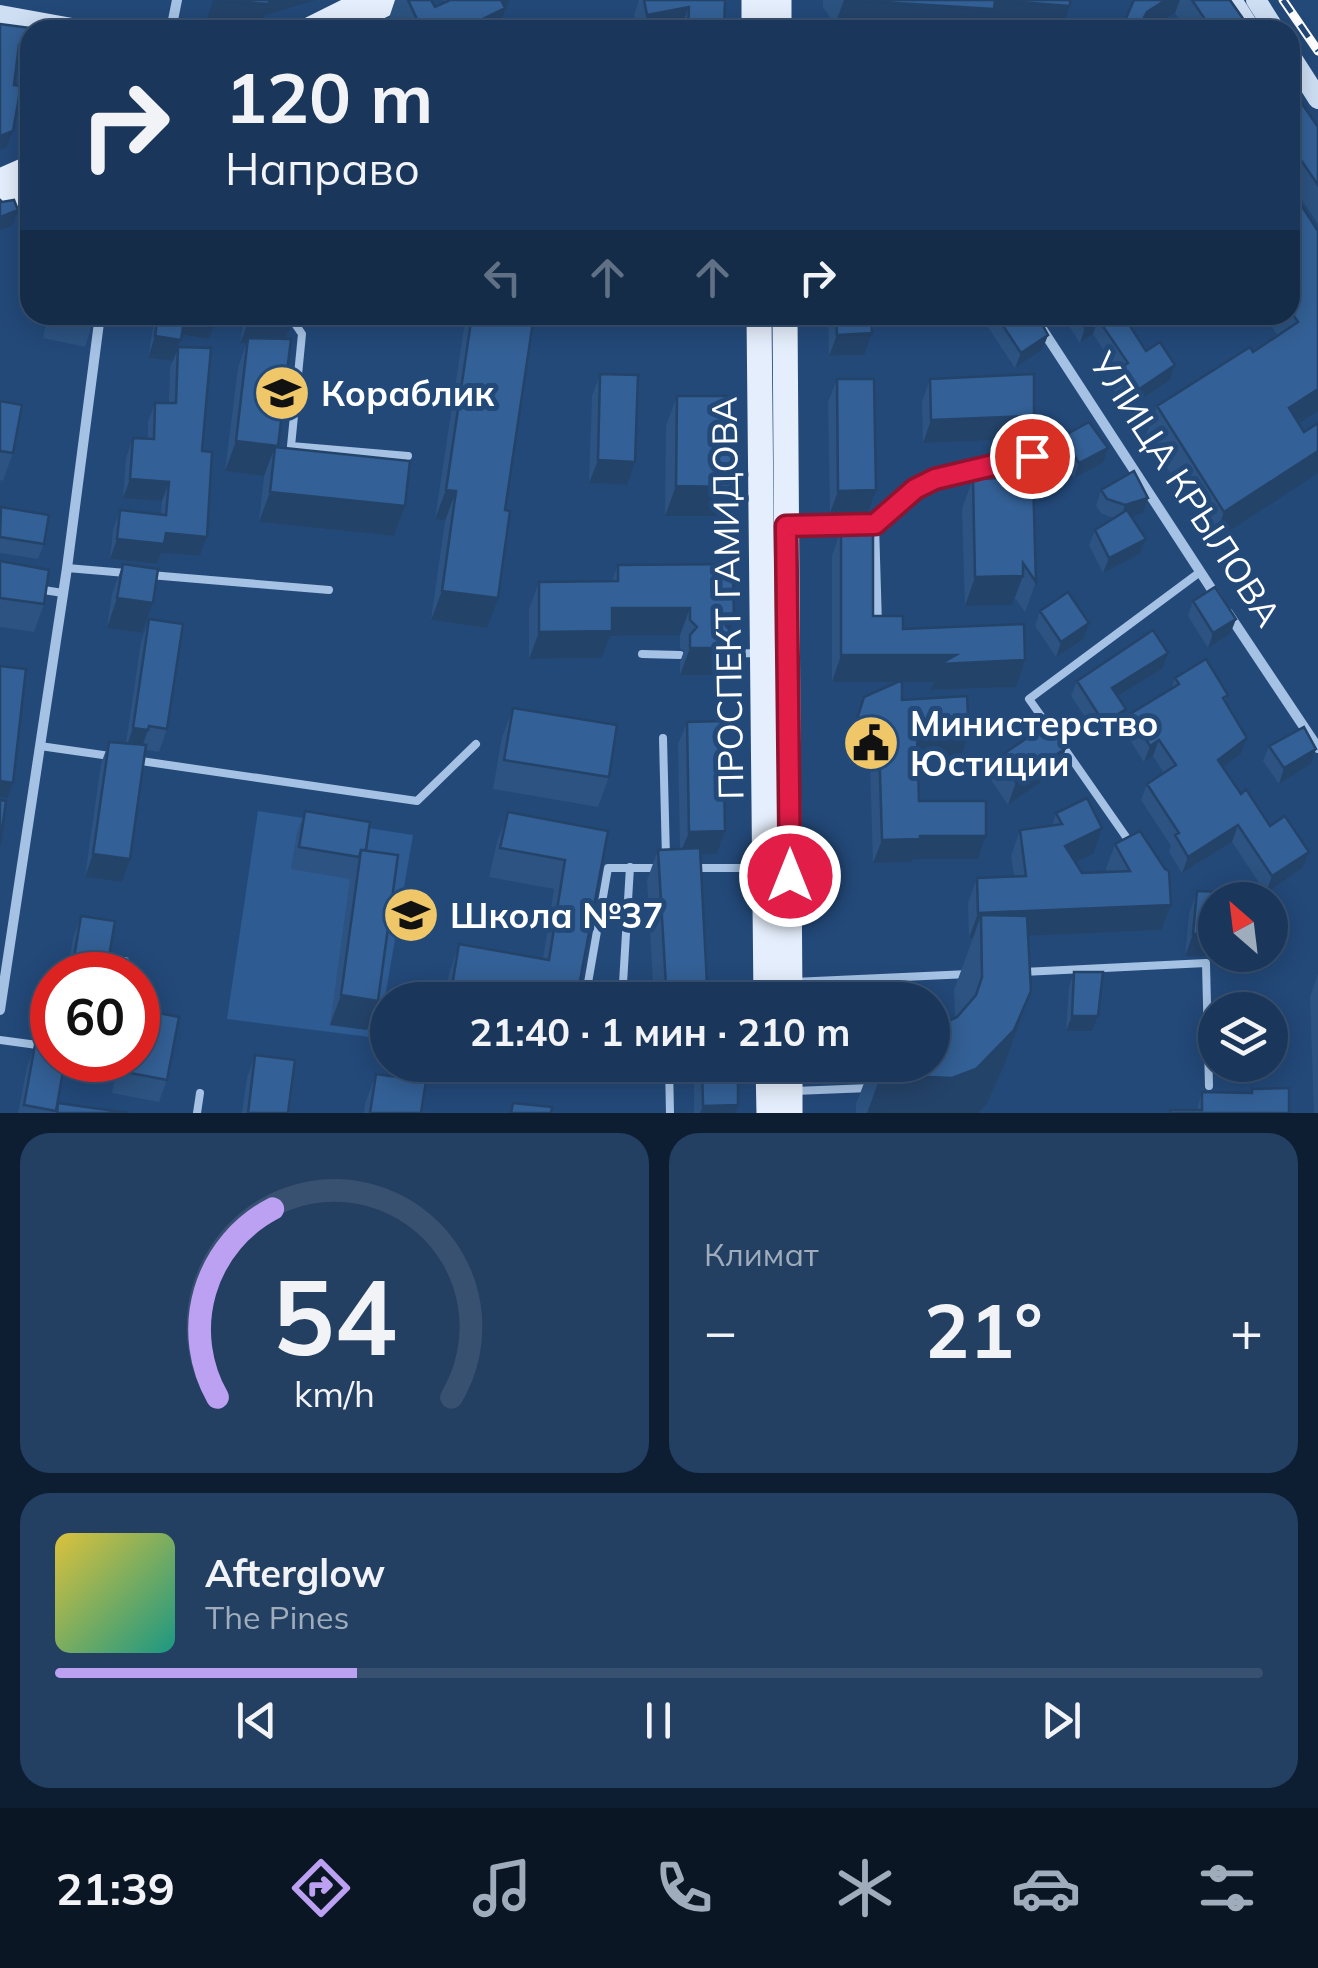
<!DOCTYPE html>
<html lang="ru">
<head>
<meta charset="utf-8">
<style>
  body { margin:0; font-family:Mulish,sans-serif; background:#233f61; color:#f1f3f6; height:100vh; display:flex; flex-direction:column; font-size:38px; white-space:nowrap }
  * { box-sizing:border-box; margin:0 }
  p { font-size:32px; color:#9facbb }
  .icon { flex:none; width:55px; height:55px; fill:none; stroke:currentColor; stroke-width:2; stroke-linecap:round; stroke-linejoin:round }
  .map { position:relative; height:1113px; overflow:hidden }
  .sheet { display:flex; flex-direction:column; gap:20px; padding:20px; background:#0e1e32; flex:1 }
  .sheet>* { flex:none }
  .guide { position:absolute; left:20px; top:20px; width:1280px; height:305px; border-radius:30px; box-shadow:0 5px 25px #0003,0 0 0 2px #385171; background:#1a375b; color:#f1f3f6; overflow:hidden }
  .needle { width:65px; rotate:332deg }
  .tools { position:absolute; left:1198px; top:882px; display:grid; gap:20px }
  .tools a { display:grid; place-items:center; width:90px; height:90px; border-radius:50%; background:#1a375b; box-shadow:0 5px 25px #0003,0 0 0 2px #385171; font-size:50px }
  .speed { position:absolute; left:30px; top:952px; display:flex; gap:20px; font-size:50px; font-weight:700; text-align:center }
  .speed>* { display:grid; place-content:center; width:130px; height:130px; border-radius:50%; background:#1a375b; box-shadow:0 5px 25px #0003,0 0 0 2px #385171; line-height:1 }
  .speed .limit { border:15px solid #d22; background:#fff; color:#111 }
  .pin { position:absolute; display:grid; place-items:center; width:85px; height:85px; color:#fff; margin:-42px; border:5px solid #fff; border-radius:50%; box-shadow:0 2px 10px #0007 }
  .me { position:absolute; width:110px; margin:-55px; rotate:0deg; stroke-linejoin:round; filter:drop-shadow(0 0 8px #0008) }
  .turn { display:flex; align-items:center; gap:35px; height:210px; padding:0 40px; font-size:45px }
  .turn .icon { width:130px; height:130px; stroke-width:2.5 }
  .turn b { display:block; font-size:70px; line-height:85px }
  .lanes { display:flex; align-items:center; height:95px; padding:0 40px; background:#0003; justify-content:center; gap:50px; direction:ltr }
  .lanes .off { opacity:.35 }
  .big { font-size:75px; font-weight:700; line-height:1.1 }
  .sheet .card { flex:1; display:flex; flex-direction:column; justify-content:center; gap:15px; min-width:0; padding:0 35px; border-radius:30px; background:#233f61 }
  .sheet .dial { align-items:center; gap:0 }
  .dial svg { height:260px; overflow:visible; fill:none; stroke:#385171; stroke-width:7; stroke-linecap:round; text-anchor:middle }
  .dial text { fill:#f1f3f6; stroke:none }
  .song { display:flex; align-items:center; gap:30px }
  .cover { width:120px; height:120px; border-radius:15px; background:linear-gradient(135deg,hsl(50 70% 55%),hsl(170 70% 35%)) }
  .played { height:10px; border-radius:5px; background:linear-gradient(90deg,#bca0f2 25%,#385171 25%) }
  .keys { display:flex; justify-content:space-around; direction:ltr }
  .heat { display:flex; justify-content:space-between; align-items:center; font-size:55px; direction:ltr }
  .sheet .tiles { flex:1; display:grid; gap:20px; grid-template-columns:1fr 1fr }
  .card:last-child { grid-column:span 2 }
  .trip { position:absolute; left:370px; top:982px; width:580px; height:100px; border-radius:50px; background:#1a375b; box-shadow:0 5px 25px #0003,0 0 0 2px #385171; font-weight:700; line-height:100px; text-align:center }
  .tabs { display:flex; height:160px; justify-content:space-around; align-items:center; background:#0a1624; color:#9facbb }
  .tabs .icon { width:70px; height:70px }
  .tabs .on { color:#bca0f2 }
  .tabs b { font-size:45px; color:#f1f3f6 }
  .map>svg:first-child { display:block }
</style>
</head>
<body>
<div class="map">
<svg width="1318" height="1113" viewBox="0 0 1318 1113">
  <rect width="100%" height="100%" fill="#234979"/>
  <path fill="#2e5b91" d="M258,811L413,835L378,1038L227,1019Z"/>
  <g fill="none" stroke-linecap="round" stroke-linejoin="round">
    <path stroke="#a5c2e4" stroke-width="8" d="M289,315L302,334L291,446L408,456
      M875,524L878,625
      M790,525L875,524L915,489L935,479L1032,456
      M67,568L126,573
      M150,575L329,590
      M37,589L63,593
      M642,654L680,655
      M724,654L757,653
      M1051,730L1029,699L1200,572
      M663,738L666,858
      M1062,745L1131,844
      M40,746L110,756
      M134,760L417,801L476,744
      M695,868H761
      M1023,972L1206,963L1209,1086
      M123,975L125,961
      M793,982L969,974
      M585,1000L608,868H661
      M622,1000L630,867
      M0,1040L52,1047
      M669,1065L670,1113
      M519,1068L574,1070V1065
      M794,1091L870,1088
      M197,1113L200,1093"/>
    <path stroke="#a5c2e4" stroke-width="10" d="M171,30L177,0
      M1033,315L1218,599
      M1228,613L1318,748
      M0,1010L67,568L100,315"/>
    <path stroke="#cedff4" stroke-width="20" d="M1232,0L1251,30
      M1256,0L1275,30
      M0,15L83,30
      M1290,55L1318,99"/>
    <path stroke="#e5eefc" stroke-width="25" d="M754,0V30
      M779,0V30
      M356,18L393,0
      M309,30L369,0
      M0,181L30,168
      M0,201L30,189
      M759,315L766,1000
      M785,315L790,1000
      M768,1065L769,1113
      M790,1065V1113"/>
    <g stroke="#fff" stroke-width="9">
      <path id="rail" d="M1283,0L1318,51"/>
    </g>
    <use href="#rail" stroke="#234979" stroke-width="5" stroke-dasharray="15" stroke-linecap="butt"/>
  </g>
  <path fill="#2c5381" d="M395,0H431L435,7L445,2L444,0H510L497,30H392L388,21Z
    M639,0H725L724,30H637L634,15Z
    M823,0H1070V6L1061,30L988,26L986,30H912L835,25L823,7Z
    M1134,0H1230L1251,30H1186L1175,13L1149,30H1121Z
    M0,24L30,30V64L17,62L14,85L13,131L7,147Z
    M1290,86L1318,127V224L1290,182Z
    M1290,188L1318,231L1299,424L1304,432L1214,541L1146,435L1157,406L1253,352L1278,336L1264,315H1290Z
    M30,204V246L26,216Z
    M48,315H95L85,347L43,338Z
    M155,315H217L209,339L182,335L179,347L202,451L207,537L200,556L161,553L157,564L110,559L113,530L120,510L161,514L162,501L123,498L126,458L133,438L148,439V422L155,403H169L170,367L173,361L148,358Z
    M245,315H294L286,339L278,447L405,506L394,536L259,522L264,476L225,471L238,368L246,344L240,343Z
    M466,315H534L487,628L431,620L445,521L435,519Z
    M828,315H871L864,355L829,356Z
    M980,315H1037L1048,335L1042,350L1015,368Z
    M1062,315H1103L1146,351L1175,365L1170,380L1126,409L1111,385L1117,370L1093,334L1080,343Z
    M600,374L627,485L589,483L592,396Z
    M837,379L876,490L868,513H830L828,402Z
    M930,379L1034,416L1026,439L923,443L922,402Z
    M677,396L720,516H665L666,426Z
    M0,401L13,453L3,481L0,480Z
    M1062,437L1103,463L1074,478L1056,452Z
    M973,479L1036,582L1025,612L1015,598L1012,605L965,606L962,508Z
    M1101,490L1148,498L1143,513L1131,517L1146,539L1140,554L1103,573L1089,545L1095,530L1114,518L1102,514L1096,506Z
    M0,511L44,544L38,559L0,553Z
    M841,530L873,616L903,629L1016,687L930,690L934,682H902V700L961,756L918,759L919,801L986,836L978,859H913L912,862L873,863L870,764L850,765L845,751L864,697L898,682H832V556Z
    M0,561L44,604L34,632L0,627Z
    M123,564L153,603L142,633L107,628L112,594Z
    M618,565L730,630L734,648L724,675H680V662L684,651L680,648V635L610,636L602,658L529,659V609L539,582L612,581Z
    M1193,601L1236,619L1230,634L1208,648L1188,616Z
    M1040,611L1089,623L1084,639L1056,657L1035,626Z
    M149,619L167,729L159,752L146,750L122,882L85,877L101,764L109,742L126,743L141,642Z
    M1162,669L1117,696L1126,709L1120,724L1099,738L1071,696L1077,681Z
    M1175,678L1228,695L1225,702L1247,738L1241,754L1223,768L1241,794L1270,826L1309,852L1303,868L1266,893L1232,842L1182,873L1169,852L1171,846L1141,800L1147,784L1164,773L1153,756L1144,762L1124,731L1130,714L1171,689Z
    M513,708L609,777L598,807L493,789L502,737Z
    M687,722L725,831L717,854H700L707,984L701,1000H654L647,880L658,850L680,849L678,744Z
    M1269,746L1311,764L1279,784L1263,761Z
    M1066,748L1058,770L1008,805L991,780L999,757Z
    M305,811L366,850L378,1001L367,1030L330,1025L350,879L291,869L297,833Z
    M508,812L608,831L576,1000H444L449,974L459,944L543,959L554,889L489,877L497,842Z
    M1056,813L1093,854L1075,862L1082,873L1107,872L1106,869L1115,844L1161,930L1028,936L1031,991L1004,1066L987,1104L978,1113H856V1104L871,1065H932L955,1018L954,990L973,938H969L968,903L977,878L1014,876L1011,856L1020,830L1052,826Z
    M1197,891L1215,900V955L1263,965L1213,960L1207,956H1185L1189,914Z
    M81,916L106,975H67L73,938Z
    M1074,972L1092,1031H1066L1069,987Z
    M1318,974V1113H1314L1310,997Z
    M35,1045L56,1109L129,1113H18L27,1067Z
    M255,1055L288,1113H242L247,1078Z
    M118,1060H138L167,1080L159,1102L112,1093Z
    M694,1065H738V1105L736,1113H694Z
    M376,1074L421,1113H364L365,1104Z
    M1252,1089L1289,1113H1168L1170,1110H1197L1202,1092L1251,1093Z"/>
  <path fill="#244369" d="M213,0H316L265,15L262,23L207,19Z
    M495,0H510L497,30H460Z
    M844,0H995L1070,6L1061,30L988,26L986,30H912L835,25Z
    M1166,0H1180L1175,13L1149,30H1138L1147,12Z
    M689,7L680,30H642L647,15Z
    M13,131L7,147L0,150V136Z
    M18,210L12,226L0,230V217Z
    M184,315L217,317L209,339L177,334Z
    M251,315L293,320L282,349L248,338L246,344L240,343Z
    M383,315H436L434,320Z
    M1098,319L1093,334L1080,343L1085,328Z
    M872,333L864,355L829,356L837,335Z
    M1048,335L1042,350L1015,368L1021,353Z
    M155,336L181,340L173,361L148,358Z
    M1175,365L1170,380L1126,409L1132,394Z
    M1318,389V411L1278,437L1289,408Z
    M1034,416L1026,439L923,443L931,420Z
    M236,441L278,446L275,447L264,476L225,471Z
    M1108,448L1103,463L1074,478L1079,463Z
    M1318,451V473L1214,541L1224,512Z
    M598,460L635,462L627,485L589,483Z
    M130,479L169,482L162,501L123,498Z
    M676,486L731,487L720,516H665Z
    M446,490L456,491L445,521L435,519Z
    M876,490L868,513H830L838,491Z
    M270,492L405,506L394,536L259,522Z
    M1148,498L1143,513L1120,521L1125,505Z
    M166,533L207,537L200,556L161,553L157,564L110,559L117,539Z
    M1146,539L1140,554L1103,573L1109,558Z
    M1023,576L1012,605L965,606L975,577Z
    M442,591L498,598L487,628L431,620Z
    M117,598L153,603L142,633L107,628Z
    M612,608H690L680,635L610,636L602,658L529,659L539,632Z
    M734,619L724,647L734,648L724,675H680L690,648L726,626Z
    M1236,619L1230,634L1208,648L1213,633Z
    M1089,623L1084,639L1056,657L1061,642Z
    M1168,653L1162,669L1106,703L1112,688Z
    M841,655H956L1025,660L1016,687L930,690L934,682H832Z
    M1126,709L1120,724L1099,738L1104,723Z
    M133,728L148,730L140,753L125,751Z
    M969,734L961,756L909,759L917,737Z
    M1247,738L1241,754L1212,776L1218,760Z
    M1159,740L1153,756L1144,762L1150,746Z
    M879,741L870,764L850,765L858,742Z
    M1066,748L1058,770L1008,805L1016,782Z
    M1316,749L1311,764L1279,784L1284,768Z
    M0,781L13,783L7,798L0,797Z
    M1238,825L1232,842L1182,873L1188,857Z
    M1102,828L1093,854L1056,871L1065,846Z
    M725,831L717,854H680L689,832Z
    M920,836H986L978,859H913L912,862L873,863L882,840Z
    M1309,852L1303,868L1266,893L1272,876Z
    M93,854L130,859L122,882L85,877Z
    M1171,905L1161,930L982,938L981,915L973,938H969L978,913Z
    M1215,933L1207,956H1185L1193,934Z
    M1215,954V955H1267L1263,965L1213,960Z
    M707,984L701,1000H661L666,986Z
    M1031,991L1004,1066L987,1104L978,1113H867L881,1075Z
    M341,995L378,1001L367,1030L330,1025Z
    M1072,1016H1098L1092,1031H1066Z
    M738,1105L736,1113H700L703,1106Z"/>
  <path fill="#336096" stroke="#244369" stroke-width="2.5" d="M214,0H269V4Z
    M408,0H431L435,7L450,0H501L505,8L460,30H422Z
    M644,0H725L724,30H688L689,7L647,15Z
    M847,0H1070V6L995,0L994,9Z
    M1134,0H1166L1147,12L1140,25L1126,18Z
    M1192,0H1230L1251,30H1212Z
    M0,24L45,30H30V47L19,45L14,85L21,86L13,131L0,136Z
    M1290,86L1318,127V185L1290,144Z
    M1290,188L1318,231V389L1289,408L1304,432L1318,423V451L1224,512L1157,406L1250,347L1253,352L1298,322L1290,310Z
    M0,200L2,202L14,200L18,210L0,217Z
    M51,315H95L92,325L50,317Z
    M158,315H185L181,340L155,336Z
    M260,315H294L293,320Z
    M472,315H534L505,510L510,511L498,598L442,591L456,491L446,490Z
    M836,315H871L872,333L837,335Z
    M996,315H1037L1048,335L1021,353Z
    M1077,315H1123L1146,351L1160,342L1175,365L1132,394L1116,370L1128,363L1098,319L1085,328Z
    M248,338L291,339L278,446L236,441Z
    M178,347L211,348L202,451L212,452L207,537L166,533L164,544L117,539L120,510L166,515L169,482L130,479L133,438L154,439L155,403H176Z
    M600,374L638,375L635,462L598,460Z
    M1034,374V416L931,420L930,379Z
    M837,379H874L876,490L838,491Z
    M677,396H732L731,487L676,486Z
    M0,401L22,405L13,453L0,451Z
    M1089,422L1108,448L1079,463L1062,437Z
    M275,447L410,461L405,506L270,492Z
    M1134,471L1148,498L1125,505L1107,499L1101,490Z
    M1033,477L1036,582L1023,563V576L975,577L973,479Z
    M1,507L49,515L44,544L0,537Z
    M1127,510L1146,539L1109,558L1095,530Z
    M841,530H873V616H903V629L1024,624L1025,660L940,664L956,655H841Z
    M0,561L49,570L44,604L0,598Z
    M123,564L158,569L153,603L117,598Z
    M733,564L734,619L726,626L734,634V648H690V635L697,627L690,620V608H612V631L539,632V582L618,581V565Z
    M1215,587L1236,619L1213,633L1193,601Z
    M1068,592L1089,623L1061,642L1040,611Z
    M149,619L183,624L167,729L149,726L148,730L133,728Z
    M1153,630L1168,653L1112,688L1126,709L1104,723L1077,681Z
    M1206,659L1228,695L1223,698L1247,738L1218,760L1241,794L1246,789L1270,826L1285,816L1309,852L1272,876L1238,825L1188,857L1175,835L1179,833L1147,784L1176,765L1159,740L1150,746L1130,714L1179,684L1175,678Z
    M0,666L26,669L13,783L0,781Z
    M902,680V700L967,696L969,734L917,737L919,801H986V836H920V839L882,840L879,741L858,742L854,728L864,697Z
    M513,708L617,725L609,777L504,760Z
    M723,721L725,831L689,832L687,722Z
    M1049,723L1066,748L1016,782L999,757Z
    M1304,727L1316,749L1284,768L1269,746Z
    M109,742L146,745L130,859L93,854Z
    M1087,798L1102,828L1065,846L1082,873L1130,871L1115,844L1140,831L1165,869L1169,871L1171,905L978,913L977,878L1026,876L1020,830L1062,824L1056,813Z
    M0,800L6,801L0,845Z
    M305,811L370,822L366,850H361L359,857L299,847Z
    M508,812L608,831L577,997L536,990L534,1000H497L451,992L459,944L549,960L565,860L500,848Z
    M700,848L707,984L666,986L658,850Z
    M361,850L398,855L378,1001L341,995Z
    M1197,891L1272,894L1271,942H1270V900H1215V933L1193,934Z
    M981,915L1027,916L1031,991L1014,1030L976,1069L952,1078L881,1075V1065H932V1029L957,1017L976,995L982,977Z
    M81,916L115,921L106,975H71Z
    M1074,972H1103L1098,1016H1072Z
    M138,1009L179,1017L167,1080L120,1071L122,1060H138Z
    M35,1045L52,1048V1060H65L56,1111L24,1105Z
    M255,1055L295,1060L288,1113H248Z
    M702,1065H738V1105L703,1106Z
    M376,1074L426,1081L421,1113H370Z
    M1289,1088V1113H1170V1110H1202V1092L1252,1093V1089Z
    M58,1103L129,1113H57Z
    M513,1103L552,1107L551,1113H511Z"/>
  <g fill="none" stroke-linecap="round" stroke-linejoin="round">
    <g stroke="#92132f" stroke-width="25">
      <path id="route" d="M790,876L786,526L875,524L915,489L935,479L1032,456"/>
    </g>
    <use href="#route" stroke="#e11d48" stroke-width="18"/>
  </g>
  <defs>
    <g id="school-disc" transform="scale(2.875)"><circle r="9.5" fill="#efc769" stroke="#234979"/><path d="M0-5L7-2L0 1L-7-2ZM-4 1L0 2.5L4 1V4Q0 6-4 4Z" fill="#111"/></g>
    <g id="civic-disc" transform="scale(2.875)"><circle r="9.5" fill="#efc769" stroke="#234979"/><path d="M-.6-6.5H3V-4.5H.6V-3L4-1V1h2V6H-6V1h2V-1L-.6-3ZM-1.2 2.5V6h2.4V2.5Z" fill="#111"/></g>
  </defs>
  <g fill-rule="evenodd">
    <use href="#school-disc" x="282" y="393"/>
    <use href="#civic-disc" x="871" y="743"/>
    <use href="#school-disc" x="411" y="915"/>
  </g>
  <g text-anchor="middle" dominant-baseline="central" stroke-width="10" stroke-linejoin="round" paint-order="stroke">
    <g font-size="35" font-weight="bold" fill="#fff" stroke="#234979" text-anchor="start">
      <text x="321" y="393">Кораблик</text>
      <text x="910" y="723">Министерство<tspan x="910" dy="40">Юстиции</tspan></text>
      <text x="450" y="915">Школа №37</text>
    </g>
    <g font-size="35" fill="#fff" stroke="#234979">
      <text transform="translate(1186 489) rotate(57)">УЛИЦА КРЫЛОВА</text>
      <text transform="translate(727 598) rotate(-91)">ПРОСПЕКТ ГАМИДОВА</text>
    </g>
  </g>
</svg>
<div class="tools">
<a><svg class="needle" viewBox="-14 -14 28 28"><path d="M0-13l5 13h-10z" fill="#e53935"/><path d="M0 13l5-13h-10z" fill="#9facbb"/></svg></a>
<a><svg class="icon" aria-label="layers" viewBox="0 0 24 24"><path d="M12 4l9 5-9 5-9-5zM3 14l9 5 9-5"/></svg></a>
</div>
<div class="speed"><div class="limit">60</div></div>
<div class="pin" style="left:1032px;top:456px;background:#d93025"><svg class="icon" aria-label="arrive" viewBox="0 0 24 24"><path d="M6 21V4h12l-3 4 3 4H6"/></svg></div>
<svg class="me" style="left:790px;top:876px" viewBox="-20 -20 40 40"><circle r="17" fill="#e11d48" stroke="#fff" stroke-width="3"/><path d="M0-11L8 9 0 5-8 9z" fill="#fff"/></svg>
<div class="trip">21:40 · 1 мин · 210 m</div>
<div class="guide">
<div class="turn"><svg class="icon" aria-label="right" viewBox="0 0 24 24"><path d="M7 20v-9h11M14 6l5 5-5 5"/></svg><div><b>120 m</b>Направо</div></div>
<div class="lanes"><svg class="icon off" aria-label="left" viewBox="0 0 24 24"><path d="M17 20v-9H6M10 6l-5 5 5 5"/></svg><svg class="icon off" aria-label="ahead" viewBox="0 0 24 24"><path d="M12 20V5M6 11l6-6 6 6"/></svg><svg class="icon off" aria-label="ahead" viewBox="0 0 24 24"><path d="M12 20V5M6 11l6-6 6 6"/></svg><svg class="icon" aria-label="right" viewBox="0 0 24 24"><path d="M7 20v-9h11M14 6l5 5-5 5"/></svg></div>
</div>
</div>
<section class="sheet">
<div class="tiles">
<div class="card dial"><svg viewBox="0 0 100 80">
<path d="M14 69A42 42 0 1 1 86 69"/>
<path d="M14 69A42 42 0 0 1 31 11" stroke="#bca0f2"/>
<text x="50" y="56" font-size="32" font-weight="700">54</text>
<text x="50" y="72" font-size="11">km/h</text>
</svg></div>
<div class="card"><p>Климат</p>
<div class="heat"><a>−</a><b class="big">21°</b><a>+</a></div>
</div>
<div class="card">
<div class="song"><i class="cover"></i><div><b>Afterglow</b><p>The Pines</p></div></div>
<div class="played"></div>
<div class="keys"><svg class="icon" aria-label="previous" viewBox="0 0 24 24"><path d="M18 5L8 12l10 7zM5 5v14"/></svg><svg class="icon" aria-label="pause" viewBox="0 0 24 24"><path d="M8 5v14M16 5v14"/></svg><svg class="icon" aria-label="next" viewBox="0 0 24 24"><path d="M6 5l10 7-10 7zM19 5v14"/></svg></div>
</div>
</div>
</section>
<nav class="tabs">
<b>21:39</b>
<svg class="icon on" aria-label="directions" viewBox="0 0 24 24"><path d="M12 3l9 9-9 9-9-9zM9 14v-3h6M13 9l2 2-2 2"/></svg>
<svg class="icon" aria-label="music" viewBox="0 0 24 24"><path d="M9 18V5l10-2v13"/><circle cx="6" cy="18" r="3"/><circle cx="16" cy="16" r="3"/></svg>
<svg class="icon" aria-label="phone" viewBox="0 0 24 24"><path d="M5 4h4l2 5-3 2q2 4 5 5l2-3 5 2v4C11 20 4 13 5 4z"/></svg>
<svg class="icon" aria-label="climate" viewBox="0 0 24 24"><path d="M12 3v18M4 7l16 10M4 17L20 7"/></svg>
<svg class="icon" aria-label="car" viewBox="0 0 24 24"><path d="M5 17H2v-5l4-1 3-4h7l3 4 3 1v5h-3M9 17h6M6 11h13"/><circle cx="7" cy="17" r="2"/><circle cx="17" cy="17" r="2"/></svg>
<svg class="icon" aria-label="filters" viewBox="0 0 24 24"><path d="M4 7h16M4 17h16"/><circle cx="9" cy="7" r="2"/><circle cx="15" cy="17" r="2"/></svg>
</nav>
</body>
</html>
